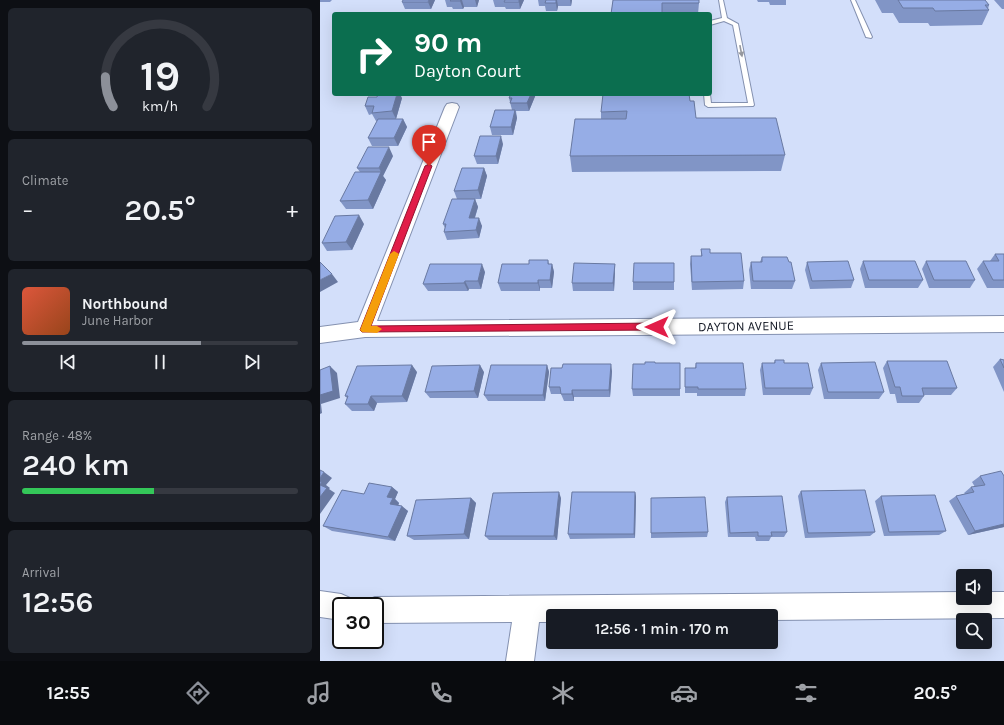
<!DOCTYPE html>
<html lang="en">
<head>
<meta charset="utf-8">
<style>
  body { margin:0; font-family:Karla,sans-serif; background:#20242c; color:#f1f3f6; height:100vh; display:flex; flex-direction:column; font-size:15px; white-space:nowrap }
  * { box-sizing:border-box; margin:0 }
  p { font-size:13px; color:#9ea1a6 }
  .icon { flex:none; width:22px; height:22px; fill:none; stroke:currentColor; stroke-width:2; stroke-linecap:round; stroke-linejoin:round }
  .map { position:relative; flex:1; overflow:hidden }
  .details { display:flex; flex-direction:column; gap:8px; padding:8px; background:#0d0f14; width:320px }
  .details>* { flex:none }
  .top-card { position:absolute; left:12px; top:12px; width:380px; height:84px; border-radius:4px; box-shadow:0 4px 16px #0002; background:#0b6e4f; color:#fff; overflow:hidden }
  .buttons { position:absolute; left:636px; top:569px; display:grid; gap:8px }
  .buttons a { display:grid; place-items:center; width:36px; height:36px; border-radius:4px; background:#171b24; box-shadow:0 4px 16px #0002; font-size:20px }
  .speed { position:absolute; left:12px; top:597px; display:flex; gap:8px; font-size:20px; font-weight:700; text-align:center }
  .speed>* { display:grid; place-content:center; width:52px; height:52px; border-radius:50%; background:#171b24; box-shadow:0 4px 16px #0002; line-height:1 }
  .speed .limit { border:2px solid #111; border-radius:6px; background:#fff; color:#111 }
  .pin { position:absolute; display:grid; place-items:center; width:34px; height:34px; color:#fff; margin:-41px -17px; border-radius:50% 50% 50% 0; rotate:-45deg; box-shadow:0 0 4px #0007 }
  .pin .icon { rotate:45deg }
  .me { position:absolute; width:44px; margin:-22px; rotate:270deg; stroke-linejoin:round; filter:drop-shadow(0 0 3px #0008) }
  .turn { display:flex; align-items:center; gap:14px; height:84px; padding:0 16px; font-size:18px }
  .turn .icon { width:52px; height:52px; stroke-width:2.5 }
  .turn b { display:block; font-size:28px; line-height:34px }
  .big { font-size:30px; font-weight:600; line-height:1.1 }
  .details .tile { flex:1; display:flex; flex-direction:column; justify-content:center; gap:6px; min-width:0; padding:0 14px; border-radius:6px; background:#20242c }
  .details .dial { align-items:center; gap:0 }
  .dial svg { height:104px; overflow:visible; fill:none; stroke:#363941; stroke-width:7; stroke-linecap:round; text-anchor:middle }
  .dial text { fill:#f1f3f6; stroke:none }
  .song { display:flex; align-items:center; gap:12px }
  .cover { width:48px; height:48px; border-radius:6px; background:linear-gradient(135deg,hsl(10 70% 55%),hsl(20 70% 35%)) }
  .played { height:4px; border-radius:2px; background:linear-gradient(90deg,#8c9099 65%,#363941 65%) }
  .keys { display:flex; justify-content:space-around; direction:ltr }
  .heat { display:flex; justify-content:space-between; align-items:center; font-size:22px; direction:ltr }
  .charge { height:6px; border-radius:3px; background:linear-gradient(90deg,#34c759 48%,#363941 0) }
  .trip { position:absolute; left:226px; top:609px; width:232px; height:40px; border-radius:4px; background:#171b24; box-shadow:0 4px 16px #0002; font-weight:600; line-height:40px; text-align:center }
  .dock { display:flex; height:64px; justify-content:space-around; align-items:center; background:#090b0e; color:#9ea1a6 }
  .dock .icon { width:28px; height:28px }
  .dock .selected { color:#8c9099 }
  .dock b { font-size:18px; color:#f1f3f6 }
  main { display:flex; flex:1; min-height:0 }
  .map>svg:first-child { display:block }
</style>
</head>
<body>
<main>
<section class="details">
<div class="tile dial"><svg viewBox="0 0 100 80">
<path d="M14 69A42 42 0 1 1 86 69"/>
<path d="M14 69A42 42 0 0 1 8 46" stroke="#8c9099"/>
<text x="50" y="56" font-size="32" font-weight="700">19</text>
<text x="50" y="72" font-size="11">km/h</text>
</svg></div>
<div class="tile"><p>Climate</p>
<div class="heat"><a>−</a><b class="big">20.5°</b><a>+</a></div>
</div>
<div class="tile">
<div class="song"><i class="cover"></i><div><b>Northbound</b><p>June Harbor</p></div></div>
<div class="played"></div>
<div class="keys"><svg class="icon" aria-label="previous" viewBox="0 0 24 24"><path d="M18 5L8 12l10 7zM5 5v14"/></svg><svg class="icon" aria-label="pause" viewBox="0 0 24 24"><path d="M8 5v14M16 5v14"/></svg><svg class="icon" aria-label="next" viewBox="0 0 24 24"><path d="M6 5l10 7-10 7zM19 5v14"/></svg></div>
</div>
<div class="tile"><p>Range · 48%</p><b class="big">240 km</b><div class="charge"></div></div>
<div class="tile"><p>Arrival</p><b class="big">12:56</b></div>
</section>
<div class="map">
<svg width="684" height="661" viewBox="0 0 684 661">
  <rect width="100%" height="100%" fill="#d3dffa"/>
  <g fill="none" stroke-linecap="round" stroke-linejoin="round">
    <g stroke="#8491b0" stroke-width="2">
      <path id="lane" d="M399,0H403L407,18L418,24L434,105L433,106L388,107L385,105L384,94H390L391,103H428L413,25L404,21L390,25V21L402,18Z
        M531,0H535L552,37L551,38L546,37Z"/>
    </g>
    <g stroke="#8491b0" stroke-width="2">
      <path id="street" d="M132,103L137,104L139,107L57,321L684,316V332L45,337L0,343V327L38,322L125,107L127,104Z
        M0,591L21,594L30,598L34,606H21V620L0,617Z
        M643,592V598H665V592H684V618L451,620V616H233V622H219L214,661H186L192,622L55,623V606H43L46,601L55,597Z"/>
    </g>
    <use href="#lane" fill="#fff" fill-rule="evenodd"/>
    <use href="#street" fill="#fff" fill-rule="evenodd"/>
  </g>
  <path fill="#8195c6" d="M0,0H12L10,2H0Z
    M115,0L111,9H85L82,2Z
    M125,0H159L157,7H144L143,9H133L132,7H127Z
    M173,0H204L200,9H186L185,7H175Z
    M218,0H252L251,6H238L237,11H226L225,6H219Z
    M293,0L379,3L378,14H291Z
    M437,0H466V5H450L449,2H438Z
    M555,0H665L669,5L668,9L669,10L662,25L610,26L608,23H579L573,13H562Z
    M674,0H684V9H682Z
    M216,94L209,111H196L197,118L193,135H172L170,127L192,110L189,98Z
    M82,98L76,119H83L87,127L78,146H52L48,138L57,121H56L52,114L49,115L45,106Z
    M370,101L376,118L465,155L461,171L252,172L250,156L281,119V112Z
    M183,144L178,164H157L154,156Z
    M73,156L63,176L66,180L53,209H26L20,201L40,172L37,168Z
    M164,168L167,176L161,199H155L158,207L155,218L162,226L159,238L127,240L124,232L125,228L123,224L137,199L134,191Z
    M44,224L32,250L7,251L2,243Z
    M381,249L390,253L424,281L423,289L372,290L370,264L371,256H381Z
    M675,254H684V288H667L657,269L663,261H670Z
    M442,257L469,262L475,281L472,289H431L429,270L431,262H440Z
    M228,260L229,264H232L234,272L232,288H220V291H181L178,283L209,264Z
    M543,261L603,280L598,288H545L540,269Z
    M606,261L655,280L650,288H609L602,269Z
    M487,262L534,280L531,288L490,289L485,270Z
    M354,263V290H313V282Z
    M295,264V271L294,291H253L252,283Z
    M165,272L161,289H149L148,291H108L103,284Z
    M680,359L684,360V392L673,367Z
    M455,360L464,363L493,388L490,395H443L440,370L442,363H454Z
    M567,361L637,388L631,395H604V396L599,403H577L575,394H570L563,368Z
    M335,362V363L360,389V396H313L312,389L325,364Z
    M376,363L426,389L425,396H377V393H365V368H375Z
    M501,363L564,392L559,399H504L498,370Z
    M227,365L229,372L225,401H168L164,395Z
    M292,371L290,397H254V401H244L241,394H231L229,387Z
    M97,372L87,402L57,403L54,411H32L25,404L27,398L25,396Z
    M164,372L158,398H110L105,392Z
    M660,476H684V527L648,535L629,501L636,496L645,494L644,493L651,487H655L652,482Z
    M72,487L78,492L75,499L79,503L78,505L88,511L75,541L12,531L3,526L44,494Z
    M481,491L555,532L550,536L485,538L478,496Z
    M315,492L316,497L315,538L250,539L248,534Z
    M561,496L626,531L619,535L564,536L555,501Z
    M407,497L467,532L464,537H451L449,541H436L435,537H408L405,502Z
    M151,498L156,503L149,539L94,540L87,536Z
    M241,498L237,540H169L165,536Z
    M388,532L387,537L331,538V533Z"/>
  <path fill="#6979a1" d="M109,0H115L111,9L108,2Z
    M141,0H142L144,7L143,9L140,1Z
    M155,0H159L157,7Z
    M199,0H204L200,9L199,2Z
    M236,0H237L238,6L237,11L236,3Z
    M250,0H252L251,6Z
    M77,94H80L82,98L76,119L72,111Z
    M211,94H216L209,111L207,103Z
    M195,110L197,118L193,135L191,127Z
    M83,119L87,127L78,146L74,138Z
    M181,136L183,144L178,164L176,156Z
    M69,147L73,156L63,176L66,180L53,209L48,200L61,172L59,168Z
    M164,168L167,176L161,199L158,190Z
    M155,199L158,207L152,226L149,218Z
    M39,215L44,224L32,250L26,242Z
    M159,218L162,226L159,238L156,230Z
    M162,264L165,272L161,289L158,281Z
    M232,264L234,272L232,288L230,280Z
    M295,264V271L294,291L293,283Z
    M12,274L18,282L0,292V280Z
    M218,280L220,288V291L218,283Z
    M145,281L149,289L148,291L144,283Z
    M291,364L292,371L290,397L289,390Z
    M92,365L97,372L87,402L82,396Z
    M160,365L164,372L158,398L154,391Z
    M227,365L229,372L225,401L223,395Z
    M10,366L17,373L20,398L1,404L2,413L0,414V395Z
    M252,390L254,397V401L252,394Z
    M51,396L57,403L54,411L48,404Z
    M4,472L12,478L6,485L10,488L9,489L15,493L0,514V478Z
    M72,487L78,492L75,499L79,503L77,509L70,504L67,497Z
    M239,492L241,498L237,540L234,536Z
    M315,492L316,497L315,538L314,534Z
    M151,498L156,503L149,539L144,534Z
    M82,506L88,511L75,541L68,537Z
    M684,524V527L648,535L655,531Z"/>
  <path fill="#96ade6" stroke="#6979a1" d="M83,0H109L108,2H82Z
    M131,0H141L140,1H130Z
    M185,0H199V2H184Z
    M226,0H236V3H225Z
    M293,0H379V3H342V14H291Z
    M578,0H665L669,5H665L669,10L615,11L613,8H583Z
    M58,94H77L72,111L52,113L54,106H45L48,97H57Z
    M191,94H211L207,103H190L192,98H189Z
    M283,94H369L370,101H374L376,118H456L465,155L250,156L255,119H306L307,111L281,112Z
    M175,110H195L191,127H170Z
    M58,119H83L74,138H48Z
    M160,136H181L176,156H154Z
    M48,147H69L59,168H37Z
    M142,168H164L158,190L134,191Z
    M35,172H61L48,200L20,201Z
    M132,199H155L149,218H159L156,230L124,232L126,224H123Z
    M39,215L26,242L2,243L15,216Z
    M381,249H390V253H421L424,281L372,282L371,256H382Z
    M675,254H684V280H673L663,261H679Z
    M442,257H467L469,262H471L475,281H433L431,262H442Z
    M209,260H228V264H232L230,280H218V283H178L182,264H209Z
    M528,261L534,280L492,281L487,262Z
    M543,261H595L603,280H549Z
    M606,261H646L655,280H614Z
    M0,262L12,274L0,280Z
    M254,263L295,264L293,283H252Z
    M314,263H354V282H313Z
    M110,264H162L158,281H145L144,283L103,284Z
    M680,359L684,360V368Z
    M455,360H464V363H488L493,388H445L442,363H455Z
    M567,361H627L637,388H602L604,396H582L580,387H575Z
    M325,362H335V363H360V389H312L313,364H325Z
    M555,362L564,392H508L501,363Z
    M376,363H423L426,389H378V387H365V368H376Z
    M243,364H291L289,390H252V394H241L240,387H229L231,368H242Z
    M92,365L82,396H51L48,404H25L28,396H25L37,366Z
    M160,365L154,391L105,392L112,366Z
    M171,365H227L223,395H164Z
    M10,366L13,391L0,395V370Z
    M0,470L4,472L0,478Z
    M681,471L684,476V524L655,531L636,496L654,492L651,487L665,485L660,476Z
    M0,481L2,482L0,485L7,488L0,497Z
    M49,483L72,487L67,497L73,498L70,504L82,506L68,537L3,526L22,490L44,494Z
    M545,490L555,532L488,533L481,491Z
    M239,492L234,536H165L173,493Z
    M252,492H315L314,534H248Z
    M615,495L626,531L569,532L561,496Z
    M462,496L467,532H451L452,536H438V532L410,533L407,497Z
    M385,497L388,532L331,533V498Z
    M151,498L144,534L87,536L96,500Z"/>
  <defs><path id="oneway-solid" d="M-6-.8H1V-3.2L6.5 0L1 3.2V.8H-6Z"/></defs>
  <use fill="#96989e" href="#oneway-solid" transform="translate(421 51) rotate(79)"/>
  <path fill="#e11d48" stroke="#92132f" d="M109,164L112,166L51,326L337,323L342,327L340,330L42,332L40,330L105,166Z"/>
  <path fill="#f59e0b" d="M74,251L79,254L51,326H57L62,329L57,333L42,332L40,330L70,254Z"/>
  <g text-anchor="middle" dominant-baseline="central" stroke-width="3" stroke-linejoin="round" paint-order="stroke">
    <g font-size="13" fill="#161b27" stroke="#fff">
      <text transform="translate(426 326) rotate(-1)">DAYTON AVENUE</text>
    </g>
  </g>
</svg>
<div class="buttons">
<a><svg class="icon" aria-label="sound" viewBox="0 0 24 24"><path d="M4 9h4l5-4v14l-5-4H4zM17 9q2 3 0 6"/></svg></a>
<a><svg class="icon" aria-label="search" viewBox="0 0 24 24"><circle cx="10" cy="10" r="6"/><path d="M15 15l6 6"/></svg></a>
</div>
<div class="speed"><div class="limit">30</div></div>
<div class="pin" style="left:109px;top:166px;background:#d93025"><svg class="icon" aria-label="arrive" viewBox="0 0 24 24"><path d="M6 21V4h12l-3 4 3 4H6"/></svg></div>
<svg class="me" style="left:337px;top:327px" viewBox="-20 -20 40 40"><path d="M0-17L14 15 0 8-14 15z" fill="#e11d48" stroke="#fff" stroke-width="4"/></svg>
<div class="trip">12:56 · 1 min · 170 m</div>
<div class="top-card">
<div class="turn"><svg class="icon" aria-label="right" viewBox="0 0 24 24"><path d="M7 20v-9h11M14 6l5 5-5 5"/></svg><div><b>90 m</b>Dayton Court</div></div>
</div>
</div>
</main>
<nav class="dock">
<b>12:55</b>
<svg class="icon selected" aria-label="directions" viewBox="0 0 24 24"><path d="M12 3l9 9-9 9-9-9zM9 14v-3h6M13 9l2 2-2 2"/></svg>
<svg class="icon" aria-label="music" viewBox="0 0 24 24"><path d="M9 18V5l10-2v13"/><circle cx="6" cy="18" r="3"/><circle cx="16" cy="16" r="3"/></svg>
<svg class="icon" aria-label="phone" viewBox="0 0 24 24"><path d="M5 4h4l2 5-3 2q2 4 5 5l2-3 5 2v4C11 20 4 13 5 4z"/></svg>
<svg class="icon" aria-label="climate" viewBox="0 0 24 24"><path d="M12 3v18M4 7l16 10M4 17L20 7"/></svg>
<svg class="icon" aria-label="car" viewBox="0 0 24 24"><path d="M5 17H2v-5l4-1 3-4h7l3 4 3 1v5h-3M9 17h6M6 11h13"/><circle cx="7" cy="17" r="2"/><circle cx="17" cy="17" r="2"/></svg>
<svg class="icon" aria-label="filters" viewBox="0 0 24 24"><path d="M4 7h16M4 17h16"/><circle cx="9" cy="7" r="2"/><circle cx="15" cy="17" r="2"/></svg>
<b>20.5°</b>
</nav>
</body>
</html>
